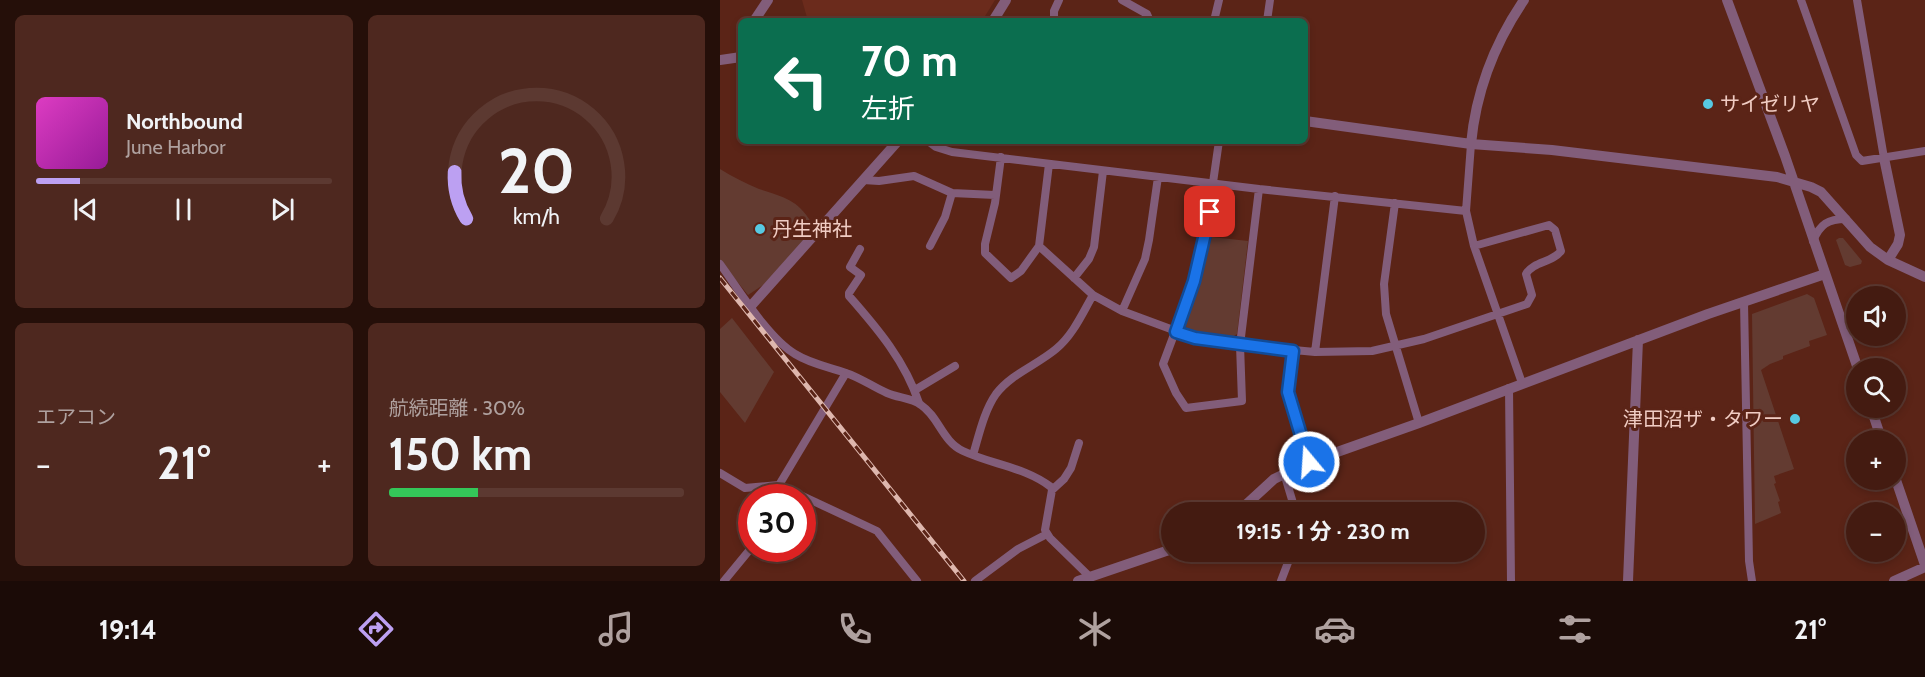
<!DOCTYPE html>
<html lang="ja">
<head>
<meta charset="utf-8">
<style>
  body { margin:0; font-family:Cabin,"Noto Sans JP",sans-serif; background:#4e281f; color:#f1f3f6; height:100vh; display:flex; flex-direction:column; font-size:22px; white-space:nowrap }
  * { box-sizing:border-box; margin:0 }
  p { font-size:20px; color:#afa19f }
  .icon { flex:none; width:33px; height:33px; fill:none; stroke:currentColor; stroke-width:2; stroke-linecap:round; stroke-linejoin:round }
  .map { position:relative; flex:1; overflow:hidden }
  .side { display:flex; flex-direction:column; gap:15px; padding:15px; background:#250f09; width:720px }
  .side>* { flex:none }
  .banner { position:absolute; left:18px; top:18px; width:570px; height:126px; border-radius:9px; box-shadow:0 3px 9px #0003,0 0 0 2px #5c3931; background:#0b6e4f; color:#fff; overflow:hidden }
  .controls { position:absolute; left:1126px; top:286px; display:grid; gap:12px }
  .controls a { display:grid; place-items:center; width:60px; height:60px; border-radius:50%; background:#441b11; box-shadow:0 3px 9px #0003,0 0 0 2px #5c3931; font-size:30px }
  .speed { position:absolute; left:18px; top:484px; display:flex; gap:12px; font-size:30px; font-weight:700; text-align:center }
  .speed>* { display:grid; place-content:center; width:78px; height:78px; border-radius:50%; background:#441b11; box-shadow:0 3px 9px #0003,0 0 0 2px #5c3931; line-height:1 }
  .speed .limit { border:9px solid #d22; background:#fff; color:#111 }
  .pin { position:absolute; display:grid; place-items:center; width:51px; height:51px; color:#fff; margin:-26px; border-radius:12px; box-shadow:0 3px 9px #0006 }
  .me { position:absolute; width:66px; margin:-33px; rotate:342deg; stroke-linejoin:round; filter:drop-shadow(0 0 4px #0008) }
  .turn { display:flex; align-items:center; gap:21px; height:126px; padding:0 24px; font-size:27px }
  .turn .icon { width:78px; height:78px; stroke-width:2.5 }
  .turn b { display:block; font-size:42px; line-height:51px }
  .big { font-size:45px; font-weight:700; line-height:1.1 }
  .side .widget { flex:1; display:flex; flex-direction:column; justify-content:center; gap:9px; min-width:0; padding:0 21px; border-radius:9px; background:#4e281f }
  .side .dial { align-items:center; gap:0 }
  .dial svg { height:156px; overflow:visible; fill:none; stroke:#5c3931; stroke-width:7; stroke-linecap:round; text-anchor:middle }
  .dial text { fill:#f1f3f6; stroke:none }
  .song { display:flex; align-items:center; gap:18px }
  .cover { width:72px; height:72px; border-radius:9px; background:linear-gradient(135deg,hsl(310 70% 55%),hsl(300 70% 35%)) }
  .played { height:6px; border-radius:3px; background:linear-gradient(90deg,#bca0f2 15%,#5c3931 15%) }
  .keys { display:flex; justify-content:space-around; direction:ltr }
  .heat { display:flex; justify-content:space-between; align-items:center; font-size:33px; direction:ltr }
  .charge { height:9px; border-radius:4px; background:linear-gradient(90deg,#34c759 30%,#5c3931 0) }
  .side .tiles { flex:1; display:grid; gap:15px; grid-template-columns:repeat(2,1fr) }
  .trip { position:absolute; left:441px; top:502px; width:324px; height:60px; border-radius:30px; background:#441b11; box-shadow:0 3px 9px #0003,0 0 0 2px #5c3931; font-weight:700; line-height:60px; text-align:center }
  .menu { display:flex; height:96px; justify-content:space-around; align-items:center; background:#1b0b07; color:#afa19f }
  .menu .icon { width:42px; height:42px }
  .menu .on { color:#bca0f2 }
  .menu b { font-size:27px; color:#f1f3f6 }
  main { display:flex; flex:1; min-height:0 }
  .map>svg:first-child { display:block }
</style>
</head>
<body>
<main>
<section class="side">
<div class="tiles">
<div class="widget">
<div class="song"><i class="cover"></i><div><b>Northbound</b><p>June Harbor</p></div></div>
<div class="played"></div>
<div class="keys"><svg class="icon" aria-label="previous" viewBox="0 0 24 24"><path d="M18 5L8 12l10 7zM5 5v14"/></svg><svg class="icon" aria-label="pause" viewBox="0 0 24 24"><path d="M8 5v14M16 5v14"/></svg><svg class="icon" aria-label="next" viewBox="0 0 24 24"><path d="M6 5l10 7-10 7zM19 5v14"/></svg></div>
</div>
<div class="widget dial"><svg viewBox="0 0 100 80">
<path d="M14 69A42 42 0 1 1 86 69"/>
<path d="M14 69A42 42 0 0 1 8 45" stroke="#bca0f2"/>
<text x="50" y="56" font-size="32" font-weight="700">20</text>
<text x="50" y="72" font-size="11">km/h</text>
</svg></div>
<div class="widget"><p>エアコン</p>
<div class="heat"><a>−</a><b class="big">21°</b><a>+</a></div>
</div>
<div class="widget"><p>航続距離 · 30%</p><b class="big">150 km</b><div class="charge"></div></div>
</div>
</section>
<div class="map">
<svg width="1205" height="581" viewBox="0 0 1205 581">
  <rect width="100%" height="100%" fill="#5b2417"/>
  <path fill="#6b2b1c" d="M82,0H275L262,21H88Z"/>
  <path fill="#633b31" d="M0,169C13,177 25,183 39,189C63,197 77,199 91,222L87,238L43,285L28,295L0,260Z
    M492,237L528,241L517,334L509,339L468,333L464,325Z
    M1119,238H1123L1142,261L1141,264L1130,267L1125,265L1116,240Z
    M1087,294L1094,298L1107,335L1089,341L1090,346L1063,356V359L1050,364L1041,370L1074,469L1054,476L1056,483L1054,484L1060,501L1058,502L1061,513L1035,524L1032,314Z
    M12,318L54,372L25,423L0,392V329Z"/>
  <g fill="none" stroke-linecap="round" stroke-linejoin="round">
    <path stroke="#825d7a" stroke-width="8" d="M402,0L427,14L430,21
      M1081,0L1136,155L1142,161L1205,151
      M1137,0L1164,158
      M334,21V11L339,0
      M494,21L499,0
      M547,21L550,0
      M208,141L216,147L232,152L539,189L746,211
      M499,141L485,238L474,281L443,364L456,393L466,408L522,401L520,345L539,189
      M751,144L746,211L754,246L802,383
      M281,157L275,203L265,244V253L291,278L301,271L319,246L329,164
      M143,180L159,181L194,176L232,193L275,195
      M675,203L664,284L666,314L699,423
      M1093,241C1100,224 1108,219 1126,219
      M210,246L225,217L232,193
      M319,246L373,295L402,311L475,338L520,345L595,352L652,351L704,339L807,304L812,295L806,274C814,261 832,263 841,251L835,230L829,225L754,246
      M140,249L130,267L141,275L129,293V296C158,329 185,361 199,403
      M0,264C19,290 48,338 75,354C91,364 109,367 126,373C141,378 153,387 167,393C178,398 192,398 201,405C219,417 222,441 243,451C273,465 305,467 331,487L332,490
      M354,278L369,259L374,247L383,171
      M1024,302L1029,561L1032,581
      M402,311L425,259L429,240L438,177
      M573,351L568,392L589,462
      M595,352L615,196
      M789,388L791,581
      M195,390L235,366
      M359,443L351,468L344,479L332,490L325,530L330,538L370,577
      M253,455C259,435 264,411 276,394C291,374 317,365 336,349C353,335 362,314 373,295
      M0,473L25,488L59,485L157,531L197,581
      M564,473L576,513
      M58,498L59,485L126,373
      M4,581L32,547
      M255,581L298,549L327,534
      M561,581L572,552"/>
    <path stroke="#825d7a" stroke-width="10" d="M1007,0L1065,156L1138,369
      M34,21L48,0
      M273,21L286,0
      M0,60L21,57
      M585,121L751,144L832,150L1057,177L1091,187L1101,192L1150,247L1168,260L1205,277
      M751,144C756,91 774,44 804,0
      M1164,158L1180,235L1178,244L1168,260
      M30,307L178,141
      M1151,408L1162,441
      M1176,480L1205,565
      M517,513L554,479L589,462L699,423L988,314L1105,274
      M358,581L452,549
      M908,581L918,340
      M1174,581L1205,567"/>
    <g stroke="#deb7ae" stroke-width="5">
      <path id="rail" d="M0,278L244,581"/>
    </g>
    <use href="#rail" stroke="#5b2417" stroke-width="3" stroke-dasharray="9" stroke-linecap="butt"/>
  </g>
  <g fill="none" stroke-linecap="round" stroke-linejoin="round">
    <g stroke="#114b97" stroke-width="15">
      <path id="route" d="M490,212L474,281L456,332L475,338L573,351L568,392L589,462"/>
    </g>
    <use href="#route" stroke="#1a73e8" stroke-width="10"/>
  </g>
  <g fill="#57c9e2" stroke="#5b2417" stroke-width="2">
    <circle cx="988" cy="104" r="6"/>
    <circle cx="40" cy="229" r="6"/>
    <circle cx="1075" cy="419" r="6"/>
  </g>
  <g text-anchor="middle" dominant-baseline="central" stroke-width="6" stroke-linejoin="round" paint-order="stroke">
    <g font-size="20" fill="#f0ccc3" stroke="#5b2417" text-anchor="start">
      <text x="1000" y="104">サイゼリヤ</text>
      <text x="52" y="229">丹生神社</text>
      <text x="1063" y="419" text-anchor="end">津田沼ザ・タワー</text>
    </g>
  </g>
</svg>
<div class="controls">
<a><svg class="icon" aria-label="sound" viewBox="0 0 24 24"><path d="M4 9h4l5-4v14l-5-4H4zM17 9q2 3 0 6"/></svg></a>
<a><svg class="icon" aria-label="search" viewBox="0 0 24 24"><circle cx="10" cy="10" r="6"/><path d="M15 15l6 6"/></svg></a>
<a>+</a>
<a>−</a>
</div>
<div class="speed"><div class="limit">30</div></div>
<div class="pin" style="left:490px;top:212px;background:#d93025"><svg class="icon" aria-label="arrive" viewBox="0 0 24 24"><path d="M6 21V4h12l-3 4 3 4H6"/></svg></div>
<svg class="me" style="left:589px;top:462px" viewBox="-20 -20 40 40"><circle r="17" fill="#1a73e8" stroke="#fff" stroke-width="3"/><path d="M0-11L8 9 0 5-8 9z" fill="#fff"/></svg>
<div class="trip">19:15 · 1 分 · 230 m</div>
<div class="banner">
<div class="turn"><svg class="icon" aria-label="left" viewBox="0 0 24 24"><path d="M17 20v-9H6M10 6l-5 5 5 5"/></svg><div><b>70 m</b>左折</div></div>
</div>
</div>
</main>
<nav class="menu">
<b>19:14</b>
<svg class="icon on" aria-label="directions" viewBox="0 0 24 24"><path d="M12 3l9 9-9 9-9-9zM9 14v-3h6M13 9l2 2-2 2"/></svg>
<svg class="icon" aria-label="music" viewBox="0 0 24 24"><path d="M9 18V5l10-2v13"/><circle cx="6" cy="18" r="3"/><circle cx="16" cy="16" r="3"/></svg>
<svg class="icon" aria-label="phone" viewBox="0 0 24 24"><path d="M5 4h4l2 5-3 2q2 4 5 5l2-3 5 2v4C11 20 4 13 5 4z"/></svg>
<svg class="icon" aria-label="climate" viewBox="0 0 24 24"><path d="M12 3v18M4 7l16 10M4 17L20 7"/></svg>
<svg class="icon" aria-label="car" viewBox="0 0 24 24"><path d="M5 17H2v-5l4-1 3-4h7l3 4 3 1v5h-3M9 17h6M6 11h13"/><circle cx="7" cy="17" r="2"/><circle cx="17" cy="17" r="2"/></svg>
<svg class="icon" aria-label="filters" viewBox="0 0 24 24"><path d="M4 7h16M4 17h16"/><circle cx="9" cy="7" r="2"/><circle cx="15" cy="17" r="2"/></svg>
<b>21°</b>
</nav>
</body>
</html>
